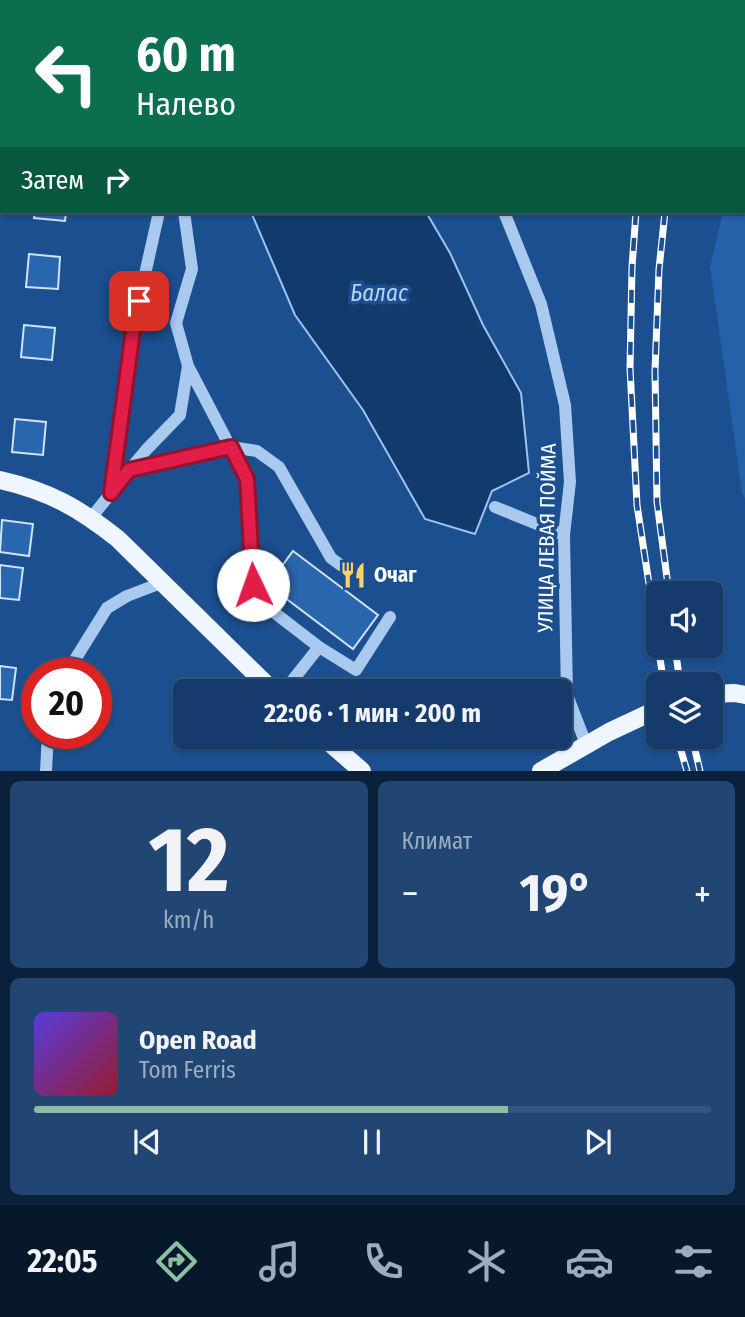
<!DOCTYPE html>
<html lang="ru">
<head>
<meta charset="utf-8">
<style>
  body { margin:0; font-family:"Fira Sans Condensed",sans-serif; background:#214673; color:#f1f3f6; height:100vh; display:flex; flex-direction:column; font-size:26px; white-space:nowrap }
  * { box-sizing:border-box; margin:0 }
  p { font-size:23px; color:#9dadc1 }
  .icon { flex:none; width:38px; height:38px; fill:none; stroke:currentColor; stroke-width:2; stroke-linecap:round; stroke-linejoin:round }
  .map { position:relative; height:771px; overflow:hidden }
  .drawer { display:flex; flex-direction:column; gap:10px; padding:10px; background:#0b203b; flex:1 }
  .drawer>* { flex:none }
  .banner { position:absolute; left:0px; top:0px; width:746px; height:214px; box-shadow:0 2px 5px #0004,0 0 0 2px #33557e; background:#0b6e4f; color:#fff; overflow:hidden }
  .buttons { position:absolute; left:646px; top:581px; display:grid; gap:14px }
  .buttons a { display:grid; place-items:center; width:77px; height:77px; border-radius:10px; background:#143b6b; box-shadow:0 2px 5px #0004,0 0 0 2px #33557e; font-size:35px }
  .speed { position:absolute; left:21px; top:658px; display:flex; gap:14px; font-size:35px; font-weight:700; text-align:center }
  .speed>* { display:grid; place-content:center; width:91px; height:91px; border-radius:50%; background:#143b6b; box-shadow:0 2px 5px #0004,0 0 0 2px #33557e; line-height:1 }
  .speed .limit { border:10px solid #d22; background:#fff; color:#111 }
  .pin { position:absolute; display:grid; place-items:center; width:60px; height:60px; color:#fff; margin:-30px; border-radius:14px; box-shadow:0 4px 10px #0006 }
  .me { position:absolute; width:77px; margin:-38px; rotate:357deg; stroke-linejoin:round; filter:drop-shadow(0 0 5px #0008) }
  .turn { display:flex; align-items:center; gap:24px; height:147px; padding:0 21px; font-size:32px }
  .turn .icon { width:91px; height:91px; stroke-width:2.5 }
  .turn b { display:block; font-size:49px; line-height:60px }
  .then { display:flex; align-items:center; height:66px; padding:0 21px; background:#0003; gap:14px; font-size:26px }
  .big { font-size:52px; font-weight:700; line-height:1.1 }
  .drawer .widget { flex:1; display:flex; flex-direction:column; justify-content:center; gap:10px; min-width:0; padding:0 24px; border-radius:10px; background:#214673 }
  .drawer .dial { align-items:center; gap:0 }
  .dial b { font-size:91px; line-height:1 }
  .song { display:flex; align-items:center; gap:21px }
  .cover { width:84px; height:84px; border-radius:10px; background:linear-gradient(135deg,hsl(250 70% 55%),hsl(350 70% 35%)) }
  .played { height:7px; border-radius:4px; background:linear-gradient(90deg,#8abfa5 70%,#33557e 70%) }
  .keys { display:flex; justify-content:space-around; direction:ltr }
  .heat { display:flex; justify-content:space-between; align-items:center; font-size:38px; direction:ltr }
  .drawer .tiles { flex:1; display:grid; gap:10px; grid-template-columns:1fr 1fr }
  .widget:last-child { grid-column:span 2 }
  .trip { position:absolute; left:173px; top:679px; width:399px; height:70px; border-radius:10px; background:#143b6b; box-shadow:0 2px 5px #0004,0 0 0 2px #33557e; font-weight:700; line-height:70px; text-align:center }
  .tabs { display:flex; height:112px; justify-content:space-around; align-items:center; background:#08182b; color:#9dadc1 }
  .tabs .icon { width:49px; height:49px }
  .tabs .current { color:#8abfa5 }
  .tabs b { font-size:32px; color:#f1f3f6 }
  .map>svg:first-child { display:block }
</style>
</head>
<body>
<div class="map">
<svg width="745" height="771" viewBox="0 0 745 771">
  <rect width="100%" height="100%" fill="#1b4f8f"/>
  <path fill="#2461a8" d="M745,114V499L742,493L710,267L723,212H744Z"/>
  <path fill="#123a6d" stroke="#9cc4f0" stroke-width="2" d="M251,212H426L450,253L483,325L521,393L529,473L492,491L475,534L425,519L363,410L295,315Z"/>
  <path fill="#2a66ad" stroke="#cfe3fa" stroke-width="2" d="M35,212H66L65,221L34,218Z
    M29,254L60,257L58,289L26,287Z
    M24,325L55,328L52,360L21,357Z
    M15,419L46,422L43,455L12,452Z
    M2,520L33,524L29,556L0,552Z
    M293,551L378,615L353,649L268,585Z
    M0,565L23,568L19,600L0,598Z
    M0,666L16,668L12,700L0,699Z"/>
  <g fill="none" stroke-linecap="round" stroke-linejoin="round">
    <path stroke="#a9c9ee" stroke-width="12" d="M124,0V2
      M415,0L416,2
      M582,2V0
      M184,212L192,269L176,323L188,366L247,479L254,597L319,647L356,670L390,617
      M504,212L541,304L565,405L570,482L564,535L567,695L586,744
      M129,470L231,447L257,451L279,467L331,558L342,566
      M111,492L146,450L180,415L188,366
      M495,507L564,535
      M91,518L111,493L134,323L159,212
      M66,674L107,608L127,596L161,583
      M284,691L319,647
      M46,771L48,733"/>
    <path stroke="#f0f6ff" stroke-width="18" d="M0,480C49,491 79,508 118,539L273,691
      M710,694L735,693L745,695
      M323,737L362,771
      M541,771L609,732L658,709"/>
    <g stroke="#fff" stroke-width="7">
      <path id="rail" d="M675,2V0
        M709,2V0
        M636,212L632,267L630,368L637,505L658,643
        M665,212L659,269L655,371L657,502L669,593
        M658,646L664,684
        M675,646L680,684
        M677,737L687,771
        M692,737L700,771"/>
    </g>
    <use href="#rail" stroke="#1b4f8f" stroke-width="4.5" stroke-dasharray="13" stroke-linecap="butt"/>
  </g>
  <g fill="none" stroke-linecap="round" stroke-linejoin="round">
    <g stroke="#92132f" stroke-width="18">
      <path id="route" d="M139,301L134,323L111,493L129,470L231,447L247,479L253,585"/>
    </g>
    <use href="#route" stroke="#e11d48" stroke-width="12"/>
  </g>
  <defs>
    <g id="restaurant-bare" transform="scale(2.1)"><path d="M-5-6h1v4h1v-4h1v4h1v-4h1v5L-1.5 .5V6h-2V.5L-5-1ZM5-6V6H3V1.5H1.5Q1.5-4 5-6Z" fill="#ffd166" stroke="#1b4f8f" stroke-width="2.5" paint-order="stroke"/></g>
  </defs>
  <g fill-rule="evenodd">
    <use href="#restaurant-bare" x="353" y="575"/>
  </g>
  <g text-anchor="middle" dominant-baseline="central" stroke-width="7" stroke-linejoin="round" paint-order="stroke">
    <g font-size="21" fill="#fff" stroke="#1b4f8f">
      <text transform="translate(547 538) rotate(-89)">УЛИЦА ЛЕВАЯ ПОЙМА</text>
    </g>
    <g font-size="21" font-weight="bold" fill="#fff" stroke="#1b4f8f" text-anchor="start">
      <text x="374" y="575">Очаг</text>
    </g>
    <g font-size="23" font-style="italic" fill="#b5d3f5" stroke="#1b4f8f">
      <text x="379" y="293">Балас</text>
    </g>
  </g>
</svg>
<div class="buttons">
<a><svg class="icon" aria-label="sound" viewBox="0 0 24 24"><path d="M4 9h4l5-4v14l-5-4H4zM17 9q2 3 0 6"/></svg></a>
<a><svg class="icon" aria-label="layers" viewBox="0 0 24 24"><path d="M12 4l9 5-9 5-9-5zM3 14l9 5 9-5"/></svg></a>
</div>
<div class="speed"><div class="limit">20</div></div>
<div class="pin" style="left:139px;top:301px;background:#d93025"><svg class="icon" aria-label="arrive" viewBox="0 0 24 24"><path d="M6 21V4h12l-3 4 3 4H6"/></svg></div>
<svg class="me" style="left:253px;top:585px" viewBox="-20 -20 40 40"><circle r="19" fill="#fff"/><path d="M0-13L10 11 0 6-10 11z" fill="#e11d48"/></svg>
<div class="trip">22:06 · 1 мин · 200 m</div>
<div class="banner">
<div class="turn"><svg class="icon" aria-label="left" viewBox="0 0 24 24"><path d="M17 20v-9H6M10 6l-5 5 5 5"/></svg><div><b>60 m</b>Налево</div></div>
<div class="then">Затем<svg class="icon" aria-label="right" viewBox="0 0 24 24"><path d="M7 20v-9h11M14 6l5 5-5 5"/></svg></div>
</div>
</div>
<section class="drawer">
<div class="tiles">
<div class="widget dial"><b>12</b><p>km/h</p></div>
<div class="widget"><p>Климат</p>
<div class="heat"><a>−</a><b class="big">19°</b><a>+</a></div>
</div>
<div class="widget">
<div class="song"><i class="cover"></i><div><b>Open Road</b><p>Tom Ferris</p></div></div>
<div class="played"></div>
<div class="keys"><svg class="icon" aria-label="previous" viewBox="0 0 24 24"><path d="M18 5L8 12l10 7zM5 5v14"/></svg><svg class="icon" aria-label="pause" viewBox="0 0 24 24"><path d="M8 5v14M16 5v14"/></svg><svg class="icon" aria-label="next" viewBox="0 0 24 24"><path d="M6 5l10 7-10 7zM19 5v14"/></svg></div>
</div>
</div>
</section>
<nav class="tabs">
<b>22:05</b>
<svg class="icon current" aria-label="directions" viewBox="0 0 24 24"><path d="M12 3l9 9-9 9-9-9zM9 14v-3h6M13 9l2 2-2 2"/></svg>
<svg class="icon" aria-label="music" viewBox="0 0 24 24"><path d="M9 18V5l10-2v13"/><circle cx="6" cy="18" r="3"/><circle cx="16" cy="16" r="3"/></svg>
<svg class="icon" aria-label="phone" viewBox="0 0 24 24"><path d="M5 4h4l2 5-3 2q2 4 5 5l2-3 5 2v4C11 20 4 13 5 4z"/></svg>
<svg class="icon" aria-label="climate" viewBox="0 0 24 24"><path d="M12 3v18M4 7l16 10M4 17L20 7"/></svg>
<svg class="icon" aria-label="car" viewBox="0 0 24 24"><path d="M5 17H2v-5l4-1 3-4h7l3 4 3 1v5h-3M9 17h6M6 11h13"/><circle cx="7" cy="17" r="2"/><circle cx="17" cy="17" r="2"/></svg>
<svg class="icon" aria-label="filters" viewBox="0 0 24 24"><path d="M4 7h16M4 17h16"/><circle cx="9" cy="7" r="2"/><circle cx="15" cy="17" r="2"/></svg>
</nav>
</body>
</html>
